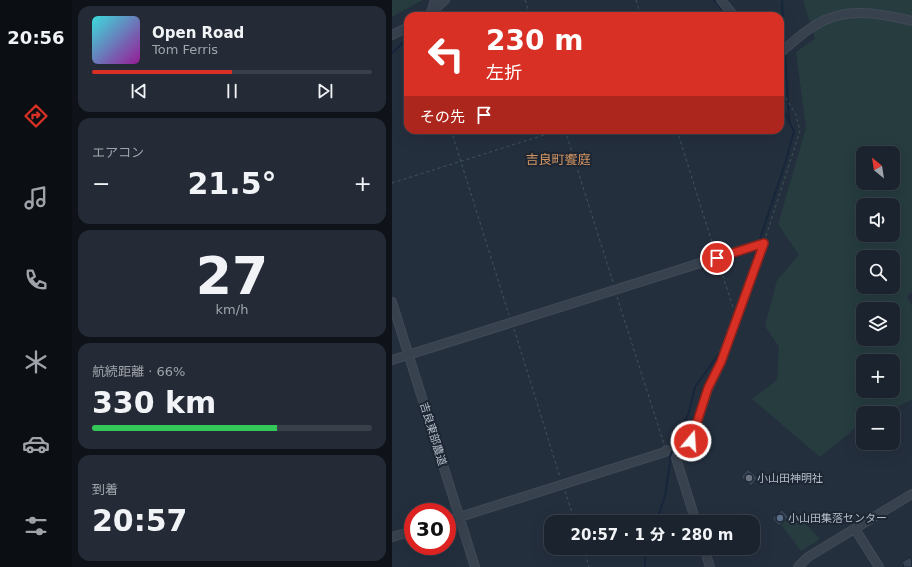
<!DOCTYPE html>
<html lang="ja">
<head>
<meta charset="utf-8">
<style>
  body { margin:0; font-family:"DejaVu Sans","Noto Sans JP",sans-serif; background:#242b36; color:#f1f3f6; height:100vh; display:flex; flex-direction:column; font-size:15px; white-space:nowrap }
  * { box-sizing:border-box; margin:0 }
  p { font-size:13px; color:#a0a4aa }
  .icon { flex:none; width:22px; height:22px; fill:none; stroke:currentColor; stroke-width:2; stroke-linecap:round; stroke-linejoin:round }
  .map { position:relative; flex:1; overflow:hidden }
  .drawer { display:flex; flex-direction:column; gap:6px; padding:6px; background:#0f1319; width:320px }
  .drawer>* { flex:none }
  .hud { position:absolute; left:12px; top:12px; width:380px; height:122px; border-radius:12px; box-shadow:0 4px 16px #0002,0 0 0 1px #39404a; background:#d93025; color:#fff; overflow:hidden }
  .needle { width:26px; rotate:330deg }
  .buttons { position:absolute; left:464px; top:146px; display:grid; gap:8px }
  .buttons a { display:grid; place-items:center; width:44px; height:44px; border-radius:8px; background:#1b232e; box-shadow:0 4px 16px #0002,0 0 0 1px #39404a; font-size:20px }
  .speed { position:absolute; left:12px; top:503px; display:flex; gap:8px; font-size:20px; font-weight:700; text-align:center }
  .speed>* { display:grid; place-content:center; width:52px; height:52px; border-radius:50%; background:#1b232e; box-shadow:0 4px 16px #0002,0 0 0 1px #39404a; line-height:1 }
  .speed .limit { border:6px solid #d22; background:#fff; color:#111 }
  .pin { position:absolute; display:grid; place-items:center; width:34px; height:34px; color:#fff; margin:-17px; border:2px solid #fff; border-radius:50%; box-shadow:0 1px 4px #0007 }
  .me { position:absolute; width:44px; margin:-22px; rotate:18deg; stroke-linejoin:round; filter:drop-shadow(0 0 3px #0008) }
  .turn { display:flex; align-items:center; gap:14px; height:84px; padding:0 16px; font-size:18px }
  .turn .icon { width:52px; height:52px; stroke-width:2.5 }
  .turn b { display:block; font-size:28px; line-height:34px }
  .then { display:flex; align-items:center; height:38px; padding:0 16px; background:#0003; gap:8px; font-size:15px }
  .big { font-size:30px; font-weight:800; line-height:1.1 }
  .drawer .card { flex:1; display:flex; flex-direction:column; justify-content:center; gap:6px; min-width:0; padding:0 14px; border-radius:12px; background:#242b36 }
  .drawer .dial { align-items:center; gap:0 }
  .dial b { font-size:52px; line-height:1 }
  .song { display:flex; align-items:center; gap:12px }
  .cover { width:48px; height:48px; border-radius:6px; background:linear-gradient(135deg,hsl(180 70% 55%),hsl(300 70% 35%)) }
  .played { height:4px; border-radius:2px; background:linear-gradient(90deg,#d93025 50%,#39404a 50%) }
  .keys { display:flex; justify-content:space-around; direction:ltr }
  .heat { display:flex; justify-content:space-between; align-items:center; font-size:22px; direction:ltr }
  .charge { height:6px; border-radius:3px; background:linear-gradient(90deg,#34c759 66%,#39404a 0) }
  .trip { position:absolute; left:152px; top:515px; width:216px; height:40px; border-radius:12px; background:#1b232e; box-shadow:0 4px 16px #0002,0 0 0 1px #39404a; font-weight:800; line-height:40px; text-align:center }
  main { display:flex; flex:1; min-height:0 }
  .tabs { display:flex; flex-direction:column; width:72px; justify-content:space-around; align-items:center; background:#0b0e12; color:#a0a4aa }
  .tabs .icon { width:28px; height:28px }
  .tabs .current { color:#d93025 }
  .tabs b { font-size:18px; color:#f1f3f6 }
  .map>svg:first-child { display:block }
</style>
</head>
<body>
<main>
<nav class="tabs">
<b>20:56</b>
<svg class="icon current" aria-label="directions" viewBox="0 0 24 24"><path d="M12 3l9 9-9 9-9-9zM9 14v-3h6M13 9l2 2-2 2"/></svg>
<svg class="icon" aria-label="music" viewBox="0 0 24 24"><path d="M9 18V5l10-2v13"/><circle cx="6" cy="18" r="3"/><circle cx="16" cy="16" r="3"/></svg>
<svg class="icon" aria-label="phone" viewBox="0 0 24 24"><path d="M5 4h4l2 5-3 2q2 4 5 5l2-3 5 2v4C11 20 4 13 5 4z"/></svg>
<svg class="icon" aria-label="climate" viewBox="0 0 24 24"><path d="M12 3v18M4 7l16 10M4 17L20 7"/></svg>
<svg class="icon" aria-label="car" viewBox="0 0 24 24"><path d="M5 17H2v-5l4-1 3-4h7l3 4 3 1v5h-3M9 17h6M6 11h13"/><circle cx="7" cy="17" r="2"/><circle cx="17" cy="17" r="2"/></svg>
<svg class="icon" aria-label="filters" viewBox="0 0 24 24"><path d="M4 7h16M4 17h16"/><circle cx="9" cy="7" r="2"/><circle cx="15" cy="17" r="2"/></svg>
</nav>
<section class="drawer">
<div class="card">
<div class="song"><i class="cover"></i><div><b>Open Road</b><p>Tom Ferris</p></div></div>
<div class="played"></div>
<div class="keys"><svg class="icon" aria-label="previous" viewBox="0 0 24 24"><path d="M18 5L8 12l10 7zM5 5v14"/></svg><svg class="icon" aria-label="pause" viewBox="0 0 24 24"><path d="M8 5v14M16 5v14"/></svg><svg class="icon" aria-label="next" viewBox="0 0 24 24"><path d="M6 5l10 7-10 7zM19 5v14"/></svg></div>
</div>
<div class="card"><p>エアコン</p>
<div class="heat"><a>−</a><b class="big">21.5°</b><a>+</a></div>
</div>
<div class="card dial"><b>27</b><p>km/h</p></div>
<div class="card"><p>航続距離 · 66%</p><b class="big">330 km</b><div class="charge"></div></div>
<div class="card"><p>到着</p><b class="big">20:57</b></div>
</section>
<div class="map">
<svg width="520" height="567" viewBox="0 0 520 567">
  <rect width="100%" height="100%" fill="#242f3e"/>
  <path fill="#263c3f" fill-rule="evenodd" d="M0,0H31L0,17Z
    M411,0H520V292L515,296L520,306V400L491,413H471V422L428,457L360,399L385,380L387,347L373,326L385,280L407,255L386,224L414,128L404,52L423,39ZM471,153H501V183H471ZM471,205H501V235H471ZM471,257H501V287H471ZM471,309H501V339H471ZM471,361H501V391H471Z
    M403,513L428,539L409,551L389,524Z"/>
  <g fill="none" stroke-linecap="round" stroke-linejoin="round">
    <path stroke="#17263c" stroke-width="2" d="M322,0L336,16
      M390,0L392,45
      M393,52L397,121
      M0,53L16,38
      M367,242L393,164L402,131L388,104
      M358,271L365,248
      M264,522L273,496L279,455L297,412L303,387L330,350
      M253,567V560L256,548"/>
  </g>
  <path fill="#364354" stroke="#1f2835" d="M356,469L366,478L359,486L349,477Z
    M390,510L397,517L387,526L380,518Z
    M519,557L520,567H510L512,566L510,562Z"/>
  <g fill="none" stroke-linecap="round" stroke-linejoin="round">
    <g stroke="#414a57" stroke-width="10">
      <path id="minor" d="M329,0L342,16
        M39,13L43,0
        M35,16L53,0
        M0,35L16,27
        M388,53C399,44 410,33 422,26C452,6 487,13 520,21
        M0,302L83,567
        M0,360L372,243
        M55,521L273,452L274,450
        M304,522L284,458L288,448L299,441L316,389L329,362L372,243
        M463,529L487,567
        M0,537L21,531
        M312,548L318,567
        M406,567L416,557L520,494"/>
    </g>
    <path stroke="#3f5557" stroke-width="1" stroke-dasharray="3 3" stroke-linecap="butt" d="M133,0L138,16
      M244,0L249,16
      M59,130L117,315
      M173,130L221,282
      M285,130L323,252
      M0,183L168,130
      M374,236L408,131L404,115L388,88
      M327,264L341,307
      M225,297L272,444
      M122,329L168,477
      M173,491L183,522
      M191,548L197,567"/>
    <use href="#minor" stroke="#38414e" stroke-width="8"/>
  </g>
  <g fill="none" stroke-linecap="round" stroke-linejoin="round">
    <g stroke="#8d1f18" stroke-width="10">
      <path id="route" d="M299,441L316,388L329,362L372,243L325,258"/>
    </g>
    <use href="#route" stroke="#d93025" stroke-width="7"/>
  </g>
  <circle fill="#6b7280" stroke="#1d2633" stroke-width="1.5" cx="357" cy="478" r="4"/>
  <circle fill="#5c6f8a" stroke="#1d2633" stroke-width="1.5" cx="388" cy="518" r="4"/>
  <g text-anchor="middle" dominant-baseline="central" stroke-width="4" stroke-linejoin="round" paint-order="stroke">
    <g font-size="11" fill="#b4bcc9" stroke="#1d2633">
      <text transform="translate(41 434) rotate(73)">吉良東部農道</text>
    </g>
    <g font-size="11" fill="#b4bcc9" stroke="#1d2633" text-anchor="start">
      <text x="365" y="478">小山田神明社</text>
      <text x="396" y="518">小山田集落センター</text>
    </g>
    <g font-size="13" fill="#d59563" stroke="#1d2633">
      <text x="166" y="159">吉良町饗庭</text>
    </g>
  </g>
</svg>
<div class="buttons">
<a><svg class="needle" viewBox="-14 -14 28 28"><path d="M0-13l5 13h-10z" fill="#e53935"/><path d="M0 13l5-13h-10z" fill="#a0a4aa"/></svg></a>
<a><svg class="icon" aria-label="sound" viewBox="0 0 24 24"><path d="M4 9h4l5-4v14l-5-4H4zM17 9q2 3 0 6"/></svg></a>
<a><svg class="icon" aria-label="search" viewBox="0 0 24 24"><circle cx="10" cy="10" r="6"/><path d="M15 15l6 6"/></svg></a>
<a><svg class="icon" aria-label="layers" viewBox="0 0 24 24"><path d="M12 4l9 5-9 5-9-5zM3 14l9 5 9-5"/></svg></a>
<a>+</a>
<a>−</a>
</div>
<div class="speed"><div class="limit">30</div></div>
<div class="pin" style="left:325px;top:258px;background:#d93025"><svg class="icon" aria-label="arrive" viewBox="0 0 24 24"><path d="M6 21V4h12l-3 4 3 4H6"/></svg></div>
<svg class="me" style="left:299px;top:441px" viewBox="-20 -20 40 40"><circle r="17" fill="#d93025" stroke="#fff" stroke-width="3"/><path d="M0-11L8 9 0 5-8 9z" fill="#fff"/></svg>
<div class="trip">20:57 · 1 分 · 280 m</div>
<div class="hud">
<div class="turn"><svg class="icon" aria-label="left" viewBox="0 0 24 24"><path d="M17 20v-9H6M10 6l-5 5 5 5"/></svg><div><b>230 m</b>左折</div></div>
<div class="then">その先<svg class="icon" aria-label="arrive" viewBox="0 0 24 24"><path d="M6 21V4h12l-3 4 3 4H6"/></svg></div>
</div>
</div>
</main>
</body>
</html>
